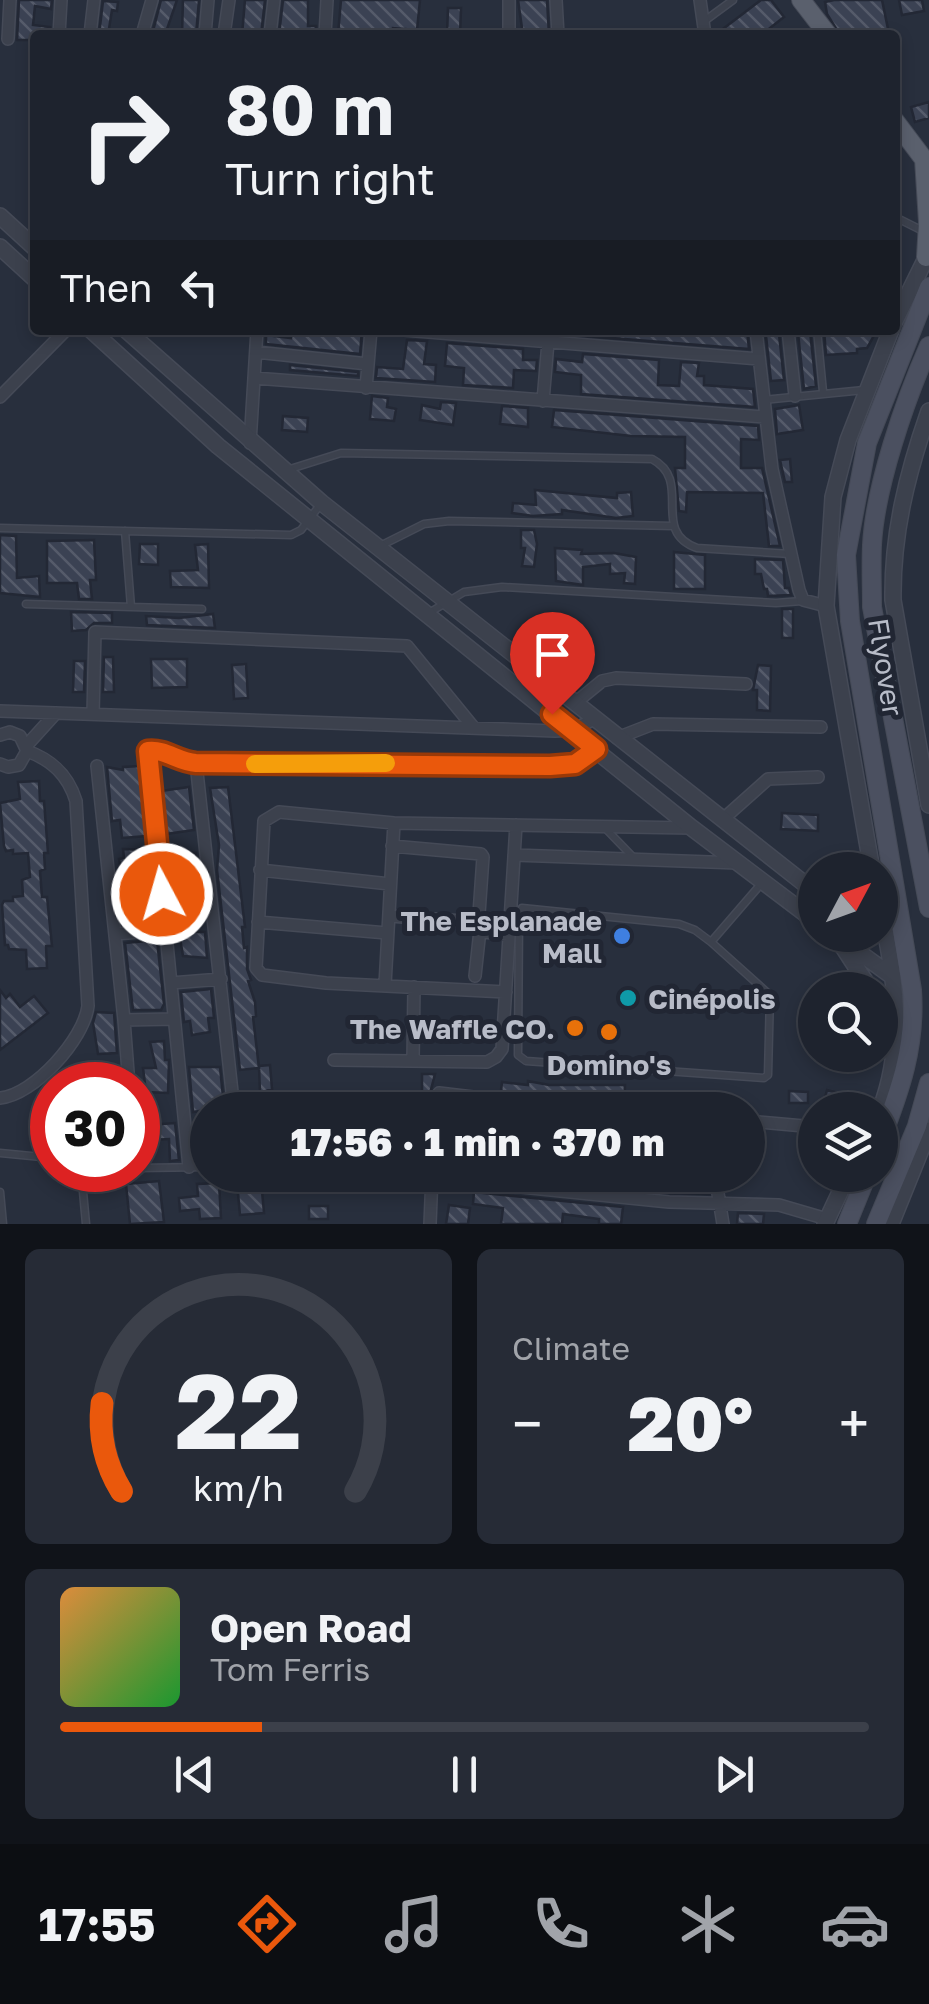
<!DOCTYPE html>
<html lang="en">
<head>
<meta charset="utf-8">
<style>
  body { margin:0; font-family:"Golos Text",sans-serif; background:#262b36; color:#f1f3f6; height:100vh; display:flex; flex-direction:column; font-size:38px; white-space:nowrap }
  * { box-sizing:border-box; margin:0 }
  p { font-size:32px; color:#a1a4aa }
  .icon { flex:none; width:55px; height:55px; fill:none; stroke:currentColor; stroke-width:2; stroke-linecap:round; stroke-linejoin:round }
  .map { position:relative; height:1224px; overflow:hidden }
  .side { display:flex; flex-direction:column; gap:25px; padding:25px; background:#101319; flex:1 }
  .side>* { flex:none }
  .hud { position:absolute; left:30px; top:30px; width:870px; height:305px; border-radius:10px; box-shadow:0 5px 15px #0003,0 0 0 2px #3c404a; background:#1e232e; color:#f1f3f6; overflow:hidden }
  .needle { width:65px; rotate:49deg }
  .controls { position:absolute; left:798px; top:852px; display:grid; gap:20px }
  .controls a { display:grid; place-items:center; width:100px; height:100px; border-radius:50%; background:#1e232e; box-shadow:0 5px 15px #0003,0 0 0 2px #3c404a; font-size:50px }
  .speed { position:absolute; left:30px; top:1062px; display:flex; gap:20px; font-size:50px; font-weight:700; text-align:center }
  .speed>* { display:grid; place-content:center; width:130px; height:130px; border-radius:50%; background:#1e232e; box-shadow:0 5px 15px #0003,0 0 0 2px #3c404a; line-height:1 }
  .speed .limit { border:15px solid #d22; background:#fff; color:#111 }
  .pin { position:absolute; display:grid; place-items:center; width:85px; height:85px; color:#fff; margin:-102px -42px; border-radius:50% 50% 50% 0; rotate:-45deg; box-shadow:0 0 10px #0007 }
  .pin .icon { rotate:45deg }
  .me { position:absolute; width:110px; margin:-55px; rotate:354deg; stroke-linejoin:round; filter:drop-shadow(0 0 8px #0008) }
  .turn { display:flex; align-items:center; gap:35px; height:210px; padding:0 30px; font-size:45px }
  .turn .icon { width:130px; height:130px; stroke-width:2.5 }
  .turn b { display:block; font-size:70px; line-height:85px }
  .then { display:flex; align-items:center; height:95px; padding:0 30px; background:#0003; gap:20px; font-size:38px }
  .big { font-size:75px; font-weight:800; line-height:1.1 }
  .side .card { flex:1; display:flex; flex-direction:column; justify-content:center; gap:15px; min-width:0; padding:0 35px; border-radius:15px; background:#262b36 }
  .side .dial { align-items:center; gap:0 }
  .dial svg { height:260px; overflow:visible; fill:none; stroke:#3c404a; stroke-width:7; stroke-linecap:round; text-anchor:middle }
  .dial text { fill:#f1f3f6; stroke:none }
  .song { display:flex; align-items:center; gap:30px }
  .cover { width:120px; height:120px; border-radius:15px; background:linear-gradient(135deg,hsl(30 70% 55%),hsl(130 70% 35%)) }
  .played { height:10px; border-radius:5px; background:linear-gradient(90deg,#ea580c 25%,#3c404a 25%) }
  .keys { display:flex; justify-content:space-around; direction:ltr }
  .heat { display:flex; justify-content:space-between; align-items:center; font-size:55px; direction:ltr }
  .side .tiles { flex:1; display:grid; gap:25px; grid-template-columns:1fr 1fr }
  .card:last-child { grid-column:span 2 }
  .trip { position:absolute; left:190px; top:1092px; width:575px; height:100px; border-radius:50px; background:#1e232e; box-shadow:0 5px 15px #0003,0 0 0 2px #3c404a; font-weight:800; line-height:100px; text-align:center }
  .dock { display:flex; height:160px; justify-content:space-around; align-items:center; background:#0c0e12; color:#a1a4aa }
  .dock .icon { width:70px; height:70px }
  .dock .current { color:#ea580c }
  .dock b { font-size:45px; color:#f1f3f6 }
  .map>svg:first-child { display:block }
</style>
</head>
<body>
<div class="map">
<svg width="929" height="1224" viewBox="0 0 929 1224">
  <defs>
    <pattern id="building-back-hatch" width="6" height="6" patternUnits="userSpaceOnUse" patternTransform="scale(2.5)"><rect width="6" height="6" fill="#3b4253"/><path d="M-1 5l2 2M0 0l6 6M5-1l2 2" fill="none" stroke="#555b6a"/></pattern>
  </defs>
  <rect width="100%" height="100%" fill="#282f3d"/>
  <path fill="url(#building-back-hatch)" stroke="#232835" stroke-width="2.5" d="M19,0H52L51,9L35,6L33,25L50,27V35H34V40H17Z
    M161,0H177L165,35H152Z
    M183,0H199L196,35H182Z
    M245,0H265L261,35H242Z
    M283,0H308V26H316V35H279Z
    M341,0H420L417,30L393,28V35H338Z
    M518,0H547L549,35H523Z
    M761,0H771L784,17L761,35H715Z
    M834,0H882L888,29L840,35L827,14L825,2Z
    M899,0H922L924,11L902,15Z
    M103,1L118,2L117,11L112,10L108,35H99Z
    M448,8H461L460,35H447Z
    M929,102V118L915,122L911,107Z
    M292,330H362L360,354L266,344V335L291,338Z
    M588,330H747L749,349L587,336Z
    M824,330H877L867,348L857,349V353L826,355Z
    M810,331L816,386L804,389L798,333Z
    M779,334L784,380L771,381L766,336Z
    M407,340L427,341L424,364L436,365L435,382L376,378L377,367L403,369Z
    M447,343L523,349V360H537L536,371L514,370L513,388L463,385L464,368L445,366Z
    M583,354L659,360L658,385L679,386L681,362L699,363L697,376H704V385L753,389L755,407L581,394V375L555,372L556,359L582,362Z
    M290,365L358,372V376L290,370Z
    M372,396L388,398L387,407L396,409L394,421L370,419Z
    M441,402L456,403L453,425L420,420L422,405L440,409Z
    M799,405L803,430L777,434L775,409Z
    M502,406L528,408V427L500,424Z
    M554,410L758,426L759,440L741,439V468H762L780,546H769L763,493L687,492L686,512L679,511L675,468H685V437L631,436L552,427Z
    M283,416L308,418L307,432L282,430Z
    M790,459L792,482H785L780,460Z
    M535,490L617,498V493L631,492L633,516L616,518L562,510V514L533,516L512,513L513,503L536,505Z
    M521,530H534L537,544L534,567L522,566L525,548H521Z
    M0,535L16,536L17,578L39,576L40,597L0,593Z
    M94,540L96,580H90L92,599H79L77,583H47V541Z
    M140,544H158V565L139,564Z
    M208,544L209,588L171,587L170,571L198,570L195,545Z
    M555,548L582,550L581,554L614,553L636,557L635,584L624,583L625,573L610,574V564L583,567V585L556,581Z
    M674,552L705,555V589H674Z
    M755,559L783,560L785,588H789L791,595L768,596L767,589H764L761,574H755Z
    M782,609H793V638H782Z
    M71,612L112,613V623H94L86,630L72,631Z
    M213,614L215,628L147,625L146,616L179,618Z
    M104,657H113L114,692H103Z
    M151,659H187V687L152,688Z
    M74,661H85L84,692H73Z
    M246,664L248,698L234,699L232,665Z
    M758,665L771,666L770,711L757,710V690H753Z
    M140,766L147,836L122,838L120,820L112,821L107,767L123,770V767Z
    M39,781L40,801H44L48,853H44L45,869L40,871L42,897H47L52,946H46L47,968L27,969L26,950L9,949L8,945H5L2,905L4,901H13V897L23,896L22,880L30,877L28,853L13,854V850L6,851L4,846L0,803L20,799L18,782Z
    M189,787L194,830L166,834L161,791Z
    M228,787L245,927H242L244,948L247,947V969L251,980L248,981L255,1002L256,1016L253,1017L259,1068L240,1070L217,870L219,845L210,788Z
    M782,813L818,815V831L781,829Z
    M123,849L148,850L151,877L123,881L119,859L124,858Z
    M167,851L196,853V872H198L202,907L180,910L175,873L170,874Z
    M179,932H205L207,958L183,956Z
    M157,940L164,1004L161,1010H133L125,943Z
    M211,989L214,1018H208L210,1032L192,1035L190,1021L184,1022L181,992Z
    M0,990L6,998L10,994L20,1007L34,996L48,1013L0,1050Z
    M96,1012L114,1013L117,1053L98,1054L93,1023Z
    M164,1041L165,1060H169L168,1093L146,1092L143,1068H156L150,1042Z
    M270,1065L272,1089L260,1093L259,1066Z
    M189,1067H220L224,1107L193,1112Z
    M118,1069L120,1085H105L104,1070Z
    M422,1074H435L427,1105L422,1101Z
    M528,1081L549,1085H625L624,1105L612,1101L501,1091L502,1082L528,1085Z
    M827,1090L846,1095L842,1110L823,1105Z
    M789,1091L808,1092V1103H789Z
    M675,1094L702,1096L701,1110H674Z
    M175,1123L179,1160L170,1161L169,1139L150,1140L149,1125Z
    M495,1175H706L709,1194L670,1193Z
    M261,1180L264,1213L240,1215L237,1182Z
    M159,1181L164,1222L130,1224L126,1184Z
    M219,1183L221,1218L200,1219L199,1209L180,1211L179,1198L198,1196L197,1184Z
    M474,1192L623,1207L621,1224H599V1219L563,1214L562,1224H501L503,1208L473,1204Z
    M449,1205L470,1208L468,1224H446Z
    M309,1206H328V1219H309Z
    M738,1213L764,1214L763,1224H737Z"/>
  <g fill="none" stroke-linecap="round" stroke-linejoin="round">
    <g stroke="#454a57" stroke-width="9">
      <path id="service" d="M703,22L733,0
        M895,217L925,232
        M817,330L823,392
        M763,400L864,390
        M287,470L341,453L652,459C694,481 649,531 697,548L791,554
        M0,528L291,535L301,530L320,505
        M125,531L131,607
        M380,546L424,524L449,521L673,526
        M26,604L202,609
        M427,614L464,592L502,587L776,603L802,601
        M606,829L632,856
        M711,942L695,930L679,924L522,908L519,918L518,1055L526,1061L764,1078L768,1075L770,995L711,942L761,884
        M0,1153L52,1158
        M139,1168L208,1167
        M81,1170L86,1224
        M386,1175L431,1178
        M0,1192L3,1224"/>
    </g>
    <g stroke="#454a57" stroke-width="14">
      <path id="minor" d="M556,0L558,35
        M700,0L705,35
        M59,35L61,0
        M90,35L94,0
        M142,35L152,0
        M205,35L208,0
        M224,35L229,0
        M270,35L274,0
        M325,35L327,0
        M509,35V0
        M8,39L10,0
        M404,330L759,359
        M756,330L772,469L799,590L803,600L826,606
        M788,330L795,396
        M256,352L368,364
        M254,378L765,417
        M366,388L371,330
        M0,397L66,330
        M543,401L549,330
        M250,443L257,330
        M575,703L602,681L616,678L746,684
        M0,711L555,731L573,730L594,719
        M93,714L95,632L407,646L474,728
        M0,735L10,732L20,736L27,751L19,765L8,767L0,764
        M617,738L653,724L821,727
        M27,745L56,713
        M196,763L234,1110
        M97,766L124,1020
        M722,820L768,779L818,777
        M392,846L481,854L483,857L478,928L481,932L509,934
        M514,855L738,863
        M260,870L390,884
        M389,916L478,922
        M258,922L387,933
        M115,934L166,930
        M475,976L480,930
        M171,983L221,979
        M385,985L394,823
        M506,992L326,983L262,975L256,968L264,821L279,812L394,823L692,828
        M334,1060L487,1062L496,1057L502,1049L516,825
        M413,1060L414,987
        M129,1085L124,1020L174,1019
        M277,1097L419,1110
        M0,1098C34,1095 84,1039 88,1006L76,801C68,775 52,760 27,751
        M436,1110L439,1093L550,1106L611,1110
        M748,1121L815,1127
        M138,1158L139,1168
        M189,1167L148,751L160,750L189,762L224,764L431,763L550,766L575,763L596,749
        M715,1175L723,1224
        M432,1178L669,1202L779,1205L827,1219
        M430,1224L432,1175"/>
    </g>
    <g stroke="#454a57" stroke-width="18">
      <path id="tertiary" d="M0,216L35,248
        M0,247L35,279
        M895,321L929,252
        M91,330L218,446L692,828L815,921
        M126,330L322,503L815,892
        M929,411C907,474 892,534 893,600L929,805
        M872,870L826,606L833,497L848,440L891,330
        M835,935L893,977
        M843,947L871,990
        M880,1010L892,1041
        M880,1110C906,1045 895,973 880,906
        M825,1224L848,1175
        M891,1224L929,1130"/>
    </g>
    <g stroke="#454a57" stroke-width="20">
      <path id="secondary" d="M929,346C905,400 875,487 872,545C871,566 872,587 872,607L929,908
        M880,1142C900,1091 916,1046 912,990L850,621L846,555L867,443L929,287
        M847,1224L867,1175
        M876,1224L917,1126L929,1083"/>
    </g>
    <g stroke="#454a57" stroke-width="20">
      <path id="primary" d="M801,0L828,35
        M895,121L929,166
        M924,159L928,222L926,257"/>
    </g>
    <use href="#service" stroke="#3c414d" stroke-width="6"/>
    <use href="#minor" stroke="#3c414d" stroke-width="11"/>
    <use href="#tertiary" stroke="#3c414d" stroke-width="15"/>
    <use href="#secondary" stroke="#4b5060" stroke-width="18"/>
    <use href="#primary" stroke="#5a606d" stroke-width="18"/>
  </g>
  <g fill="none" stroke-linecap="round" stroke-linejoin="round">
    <g stroke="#983908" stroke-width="25">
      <path id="route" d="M162,894L148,751C166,749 178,762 196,763L550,766L575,764L596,749L552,714"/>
    </g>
    <use href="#route" stroke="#ea580c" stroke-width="18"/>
    <path stroke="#f59e0b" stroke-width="18" d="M255,764L386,763"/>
  </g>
  <circle fill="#3f7fe0" stroke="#212633" stroke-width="4" cx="622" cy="936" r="10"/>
  <circle fill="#0f9aa8" stroke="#212633" stroke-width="4" cx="628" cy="998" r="10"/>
  <g fill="#e8710a" stroke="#212633" stroke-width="4">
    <circle cx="575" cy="1028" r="10"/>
    <circle cx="609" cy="1032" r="10"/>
  </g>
  <g text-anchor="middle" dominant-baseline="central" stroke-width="10" stroke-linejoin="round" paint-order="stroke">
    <g font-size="28" fill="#b8bcc8" stroke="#212633">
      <text transform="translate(886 667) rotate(81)">Flyover</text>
    </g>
    <g font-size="28" font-weight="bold" fill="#b8bcc8" stroke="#212633" text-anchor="end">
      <text x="602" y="920">The Esplanade<tspan x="602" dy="32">Mall</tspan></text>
      <text x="648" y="998" text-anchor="start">Cinépolis</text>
      <text x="555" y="1028">The Waffle CO.</text>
      <text x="609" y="1064" text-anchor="middle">Domino's</text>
    </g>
  </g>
</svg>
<div class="controls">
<a><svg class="needle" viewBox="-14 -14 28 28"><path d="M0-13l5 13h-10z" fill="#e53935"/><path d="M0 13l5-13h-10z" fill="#a1a4aa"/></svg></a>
<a><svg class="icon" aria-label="search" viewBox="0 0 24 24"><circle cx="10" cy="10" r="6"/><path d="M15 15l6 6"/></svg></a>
<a><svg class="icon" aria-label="layers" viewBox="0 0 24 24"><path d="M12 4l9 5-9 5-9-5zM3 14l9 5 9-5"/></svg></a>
</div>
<div class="speed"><div class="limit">30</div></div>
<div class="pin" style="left:552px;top:714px;background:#d93025"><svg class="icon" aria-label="arrive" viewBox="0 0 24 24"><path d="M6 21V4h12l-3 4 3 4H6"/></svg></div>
<svg class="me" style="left:162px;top:894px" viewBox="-20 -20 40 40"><circle r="17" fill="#ea580c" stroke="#fff" stroke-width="3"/><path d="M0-11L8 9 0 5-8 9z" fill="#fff"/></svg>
<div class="trip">17:56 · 1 min · 370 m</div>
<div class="hud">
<div class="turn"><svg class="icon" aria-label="right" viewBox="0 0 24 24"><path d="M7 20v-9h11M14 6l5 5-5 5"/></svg><div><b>80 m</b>Turn right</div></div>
<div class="then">Then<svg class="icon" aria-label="left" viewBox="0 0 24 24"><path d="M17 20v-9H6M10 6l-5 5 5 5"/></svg></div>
</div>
</div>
<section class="side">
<div class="tiles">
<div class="card dial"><svg viewBox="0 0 100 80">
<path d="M14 69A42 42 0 1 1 86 69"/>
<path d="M14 69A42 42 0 0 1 8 42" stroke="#ea580c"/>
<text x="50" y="56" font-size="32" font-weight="700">22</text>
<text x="50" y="72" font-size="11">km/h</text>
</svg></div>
<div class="card"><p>Climate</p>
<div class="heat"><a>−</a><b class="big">20°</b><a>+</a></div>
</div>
<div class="card">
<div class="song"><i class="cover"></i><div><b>Open Road</b><p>Tom Ferris</p></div></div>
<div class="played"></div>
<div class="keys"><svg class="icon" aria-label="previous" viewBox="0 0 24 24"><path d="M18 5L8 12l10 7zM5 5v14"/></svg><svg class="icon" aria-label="pause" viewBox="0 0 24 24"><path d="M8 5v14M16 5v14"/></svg><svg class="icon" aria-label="next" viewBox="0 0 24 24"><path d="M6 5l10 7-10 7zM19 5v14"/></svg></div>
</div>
</div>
</section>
<nav class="dock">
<b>17:55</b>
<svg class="icon current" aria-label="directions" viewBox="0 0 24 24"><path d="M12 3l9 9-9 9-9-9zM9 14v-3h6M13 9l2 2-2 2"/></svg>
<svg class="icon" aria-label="music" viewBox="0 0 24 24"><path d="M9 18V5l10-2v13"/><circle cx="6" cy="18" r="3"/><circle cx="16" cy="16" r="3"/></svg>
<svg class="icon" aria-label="phone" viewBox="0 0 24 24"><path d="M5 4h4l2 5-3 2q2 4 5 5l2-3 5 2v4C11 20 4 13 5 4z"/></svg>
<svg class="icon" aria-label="climate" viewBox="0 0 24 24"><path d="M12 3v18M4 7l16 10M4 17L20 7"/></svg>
<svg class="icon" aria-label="car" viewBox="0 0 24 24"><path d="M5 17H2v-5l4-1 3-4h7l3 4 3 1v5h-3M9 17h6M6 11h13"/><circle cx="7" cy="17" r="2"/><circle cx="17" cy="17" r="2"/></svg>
</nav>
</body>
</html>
